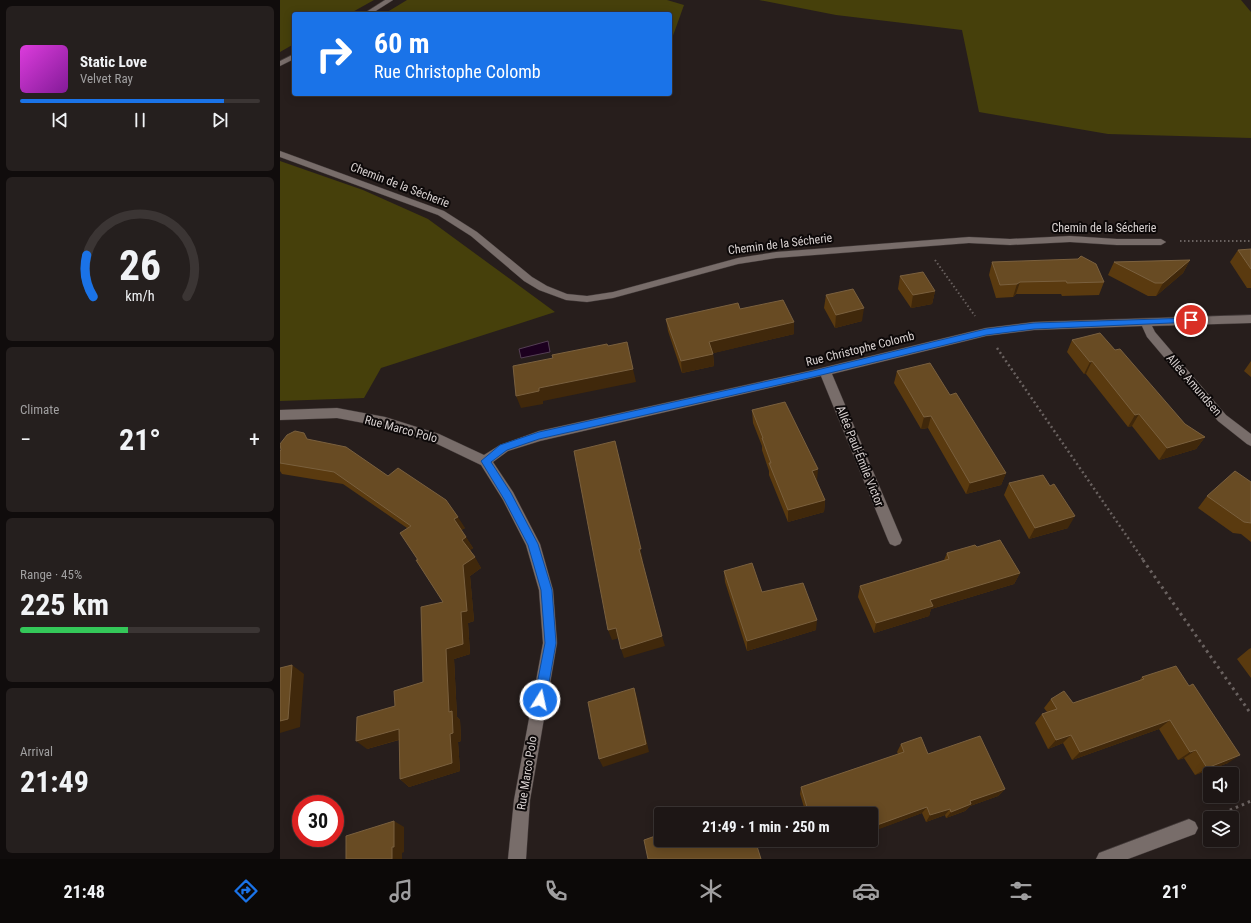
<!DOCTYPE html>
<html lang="en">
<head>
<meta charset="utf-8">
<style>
  body { margin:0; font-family:"Roboto Condensed",sans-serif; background:#251f1e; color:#f1f3f6; height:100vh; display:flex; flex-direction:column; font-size:15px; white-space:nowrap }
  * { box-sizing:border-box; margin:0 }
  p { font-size:13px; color:#a09fa0 }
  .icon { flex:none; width:22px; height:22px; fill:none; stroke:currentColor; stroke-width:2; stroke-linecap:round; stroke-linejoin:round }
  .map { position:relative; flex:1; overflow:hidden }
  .drawer { display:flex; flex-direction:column; gap:6px; padding:6px; background:#100c0c; width:280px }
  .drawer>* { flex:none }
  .hud { position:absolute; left:12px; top:12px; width:380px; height:84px; border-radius:4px; box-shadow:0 2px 10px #0003,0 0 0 1px #3b3534; background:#1a73e8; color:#fff; overflow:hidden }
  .controls { position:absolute; left:923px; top:767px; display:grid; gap:8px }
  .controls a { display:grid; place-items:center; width:36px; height:36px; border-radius:4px; background:#1d1615; box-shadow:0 2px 10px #0003,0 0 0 1px #3b3534; font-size:20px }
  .speed { position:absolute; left:12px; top:795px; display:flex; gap:8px; font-size:20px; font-weight:700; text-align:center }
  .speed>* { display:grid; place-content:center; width:52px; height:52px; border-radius:50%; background:#1d1615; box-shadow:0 2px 10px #0003,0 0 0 1px #3b3534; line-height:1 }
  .speed .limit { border:6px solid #d22; background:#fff; color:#111 }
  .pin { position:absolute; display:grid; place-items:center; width:34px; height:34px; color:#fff; margin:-17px; border:2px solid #fff; border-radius:50%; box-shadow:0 1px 4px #0007 }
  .me { position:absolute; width:44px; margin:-22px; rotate:10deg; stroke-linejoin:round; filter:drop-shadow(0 0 3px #0008) }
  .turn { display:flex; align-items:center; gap:14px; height:84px; padding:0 16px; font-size:18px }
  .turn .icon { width:52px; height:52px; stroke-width:2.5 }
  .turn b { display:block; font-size:28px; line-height:34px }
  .big { font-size:30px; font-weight:700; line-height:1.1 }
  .drawer .tile { flex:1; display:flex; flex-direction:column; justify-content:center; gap:6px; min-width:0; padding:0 14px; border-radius:6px; background:#251f1e }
  .drawer .dial { align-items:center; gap:0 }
  .dial svg { height:104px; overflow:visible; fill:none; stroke:#3b3534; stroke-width:7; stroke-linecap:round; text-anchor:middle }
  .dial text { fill:#f1f3f6; stroke:none }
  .song { display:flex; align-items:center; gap:12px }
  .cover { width:48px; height:48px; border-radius:6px; background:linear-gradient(135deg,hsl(300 70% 55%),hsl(290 70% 35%)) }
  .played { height:4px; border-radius:2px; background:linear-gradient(90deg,#1a73e8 85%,#3b3534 85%) }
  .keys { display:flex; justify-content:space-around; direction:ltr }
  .heat { display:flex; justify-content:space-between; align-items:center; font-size:22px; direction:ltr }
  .charge { height:6px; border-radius:3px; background:linear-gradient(90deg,#34c759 45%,#3b3534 0) }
  .trip { position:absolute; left:374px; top:807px; width:224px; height:40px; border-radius:4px; background:#1d1615; box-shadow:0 2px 10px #0003,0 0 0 1px #3b3534; font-weight:700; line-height:40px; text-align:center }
  .menu { display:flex; height:64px; justify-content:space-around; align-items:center; background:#0c0908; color:#a09fa0 }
  .menu .icon { width:28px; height:28px }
  .menu .active { color:#1a73e8 }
  .menu b { font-size:18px; color:#f1f3f6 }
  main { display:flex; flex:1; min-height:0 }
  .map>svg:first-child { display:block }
</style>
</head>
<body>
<main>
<section class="drawer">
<div class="tile">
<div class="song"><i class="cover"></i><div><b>Static Love</b><p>Velvet Ray</p></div></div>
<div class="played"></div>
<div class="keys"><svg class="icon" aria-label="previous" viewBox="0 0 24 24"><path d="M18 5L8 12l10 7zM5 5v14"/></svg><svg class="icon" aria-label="pause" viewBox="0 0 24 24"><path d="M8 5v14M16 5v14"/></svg><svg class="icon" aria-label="next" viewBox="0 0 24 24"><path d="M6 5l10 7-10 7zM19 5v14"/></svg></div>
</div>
<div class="tile dial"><svg viewBox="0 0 100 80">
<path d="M14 69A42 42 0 1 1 86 69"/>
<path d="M14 69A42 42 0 0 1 9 37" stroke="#1a73e8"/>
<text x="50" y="56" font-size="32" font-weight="700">26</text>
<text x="50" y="72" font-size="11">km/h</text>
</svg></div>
<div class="tile"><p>Climate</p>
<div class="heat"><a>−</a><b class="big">21°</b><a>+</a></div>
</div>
<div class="tile"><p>Range · 45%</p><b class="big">225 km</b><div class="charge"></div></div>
<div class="tile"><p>Arrival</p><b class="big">21:49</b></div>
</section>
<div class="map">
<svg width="971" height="859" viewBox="0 0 971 859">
  <rect width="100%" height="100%" fill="#271e1c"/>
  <path fill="#46400b" d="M0,0H94L69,14H14V44L0,52Z
    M127,0H387L404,5L390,44V14H104Z
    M479,0H961L971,12V138L828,134L699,112L682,30L556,15Z
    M0,161L83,190L148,219L275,312L101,368L84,398L0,401Z"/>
  <path fill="#1c001f" stroke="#543f54" d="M268,341L270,352L241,358L239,349Z"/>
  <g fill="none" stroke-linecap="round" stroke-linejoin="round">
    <g stroke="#403837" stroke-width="1">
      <path id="minor" d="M105,0H113L91,14H83Z
        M14,54V59L0,66V61Z
        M0,151L164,211L197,232L252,277L267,286L287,294L307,296L333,292L458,258L496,252L689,237L730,239L790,236L837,239H881L886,242L881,245H837L790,242L730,245L689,243L496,258L458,264L333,298L307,302L286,300L259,290L244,281L191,236L158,215L0,157Z
        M971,315V323L872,326L875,332L946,415L971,434V446L967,444L938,421L867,337L862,326L754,330L706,336L552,374L622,540L620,544L615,546L610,544L608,540L541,376L260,441L228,451L213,462L233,492L260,544L273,590L277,643L250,800L246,859H228L234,800L263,643L259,590L246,545L223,500L201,465L151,441L105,427L57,418L0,420V410L57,408L105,417L159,434L204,455L220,445L259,431L533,370L706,328L754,322Z
        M909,819L915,822L918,828L915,834L848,859H816L819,853Z"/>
    </g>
    <path stroke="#6a6260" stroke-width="2" stroke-dasharray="1.5 2.5" stroke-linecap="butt" d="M900,241H971
      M655,260L695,316"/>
    <path stroke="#6a6260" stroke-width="2.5" stroke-dasharray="2 3" stroke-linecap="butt" d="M717,348L864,561"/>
    <path stroke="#6a6260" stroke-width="3" stroke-dasharray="2.5 4" stroke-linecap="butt" d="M863,560L971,714
      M932,818L971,801"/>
    <use href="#minor" fill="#786d6a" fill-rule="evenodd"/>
  </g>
  <path fill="#5a3a0f" d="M971,249V288H967L950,262L958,250Z
    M910,260L903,273L876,296H868L828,275L834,262Z
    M712,262L824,282L819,295L782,296L781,294H736L733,297L716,298L709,275Z
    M620,276L655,291L652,304L631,308L618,289Z
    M546,295L582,321L555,328L544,308Z
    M460,309L514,334L433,353L434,366L402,373L388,331L386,319Z
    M792,340L835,350L905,424L925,437L916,449L879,460L852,426L848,427L806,374H804L787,352Z
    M971,361V377L964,371Z
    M617,371L670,395L726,473L721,485L686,494L648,428L641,429L614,383Z
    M472,410L537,481L545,500L544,512L508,522L489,475V471L482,450V446L473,423Z
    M29,439L185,528L181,530L193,548L190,550L201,568L190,576L194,621L188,623L190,654L174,659L177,717L180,720L181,741L178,742L180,771L129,787L120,779L119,740L87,749L115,706L143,682L163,602L138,560L127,528L63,484L2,474L0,471V451L1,450Z
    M971,482V542L961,534L953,533L918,508L927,496Z
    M729,483L770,486L788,528L749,539L724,495Z
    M697,547L740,573L734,584L651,609L649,616L594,633L578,597L580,586L664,560L667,553Z
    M444,571L482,592L536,630L467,651L445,582Z
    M971,648V678L957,659L969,649Z
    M862,677L948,763L915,775L904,758L898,760L879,729L792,760L783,743L768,749L755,723L762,714L767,712L764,708L771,699L793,703L859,681Z
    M621,744L648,754L725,789L718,796L690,806L685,811L666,818L665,815L646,822L642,813L598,829L595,836L591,837V814H526L520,794L521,787L618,754L617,752Z
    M534,840H554L536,846Z"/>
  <path fill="#40280b" d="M910,260L903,273L876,296L883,283Z
    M740,282L736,294L733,297L737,284Z
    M655,291L652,304L631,308L633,295Z
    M584,308L582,321L555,328L556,315Z
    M514,322V334L430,354L429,342Z
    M433,354L434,366L402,373L401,361Z
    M812,361L806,374H804L810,362Z
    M353,369L356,382L263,401V404L241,408L236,396L259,388Z
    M859,414L852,426L848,427L855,415Z
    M651,416L648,428L641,429L644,417Z
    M925,437L916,449L879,460L887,448Z
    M335,441L363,560H362Z
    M538,469L537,481L532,471Z
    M726,473L721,485L686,494L690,483Z
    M545,500L544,512L508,522V510Z
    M795,516L788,528L749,539L755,528Z
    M178,517L185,528L180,531L174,519Z
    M186,537L193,548L189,551L182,540Z
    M195,557L201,568L190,576L194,621L188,623L190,654L174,659L177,717L180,720L181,741L178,742L180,771L129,787L120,779L166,649L181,612L183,565Z
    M740,573L734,584L651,609L649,616L594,633L596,623L650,600Z
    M537,620L536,630L467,651V641Z
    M336,628L340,638L332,640L328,630Z
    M382,636L385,646L344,658L341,649Z
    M12,665L24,674L20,727L0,733V721Z
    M354,688L357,697L369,752L323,767L319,759Z
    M890,720L879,729L792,760L800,752Z
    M119,729L128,737L87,749L76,741Z
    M791,735L783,743L768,749L776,740Z
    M916,750L904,758L898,760L910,752Z
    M960,755L948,763L915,775L927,768Z
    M725,789L718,796L690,806L685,811L666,818L671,812L690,801Z
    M647,807L642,813L594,831L597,825Z
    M670,809L665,815L646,822L650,815Z
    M114,821L124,827V852L122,853V859H112V847Z
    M598,829L595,836L591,837V832Z
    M538,840H554L536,846Z
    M577,840H583L576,842Z"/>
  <path fill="#684b23" stroke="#7a603e" d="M971,249V269L958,250Z
    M801,256L816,264L824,282L787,283L786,281L740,282L737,284L720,285L712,262L798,259Z
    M910,260L883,283H875L834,262Z
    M643,272L655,291L633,295L620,276Z
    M573,289L584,308L556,315L546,295Z
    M503,300L514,322L429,342L433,354L401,361L386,319L458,303L460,309Z
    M820,333L835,350L840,349L905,424L925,437L887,448L859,414L855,415L812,361L810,362L792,340Z
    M347,342L353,369L259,388V391L236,396L233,366L273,358L272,355L327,344L328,346Z
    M650,363L670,395L676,393L726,473L690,483L651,416L644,417L617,371Z
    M505,402L538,469L532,471L545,500L508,510L489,463H491L482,438H483L472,410Z
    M15,431L24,433L27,439L66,447L108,476L118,468L166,500L178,517L174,519L186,537L182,540L195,557L183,565L187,611L181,612L183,644L166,649L169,712L172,711L173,733L170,734L172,763L120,779L119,729L76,741L77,717L115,706L114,691L143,682L141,607L163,602L136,560H138L120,533L131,526L54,472L0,463V451L1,450L0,444L7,435Z
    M335,441L361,549H359L382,636L341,649L336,628L328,630L294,451Z
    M955,471L971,482V523L964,522L927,496Z
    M763,475L770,486L774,484L795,516L755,528L729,483Z
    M720,540L740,573L650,600L653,606L596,623L580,586L669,559L667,553L695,545L697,547Z
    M472,563L482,592L523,583L537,620L467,641L444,571Z
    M12,665L8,719L0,721V668Z
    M896,666L909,686L913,684L960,755L927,768L916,750L910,752L890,720L800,752L791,735L776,740L762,714L777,709L771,699L784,691L793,703L864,679L862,677Z
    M354,688L366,744L319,759L308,702Z
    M700,736L725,789L690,801L691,804L671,812L670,809L650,815L647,807L597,825L598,829L591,832V814H529L521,787L624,752L621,744L641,737L648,754Z
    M114,821V847H112V859H66V836Z
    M381,834V840H411L412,844L423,840H452L453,841L455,840H475L481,859H368L364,840Z"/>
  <path fill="#1a73e8" stroke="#114b97" d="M911,318L915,320L914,322L754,329L706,335L533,377L259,439L227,450L211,462L231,493L258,544L272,590L276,643L266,700L264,704L260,706L256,704L254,700L265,643L261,590L248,545L224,499L201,461L220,445L259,432L533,371L706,329L754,323Z"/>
  <g text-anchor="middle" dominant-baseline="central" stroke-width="4" stroke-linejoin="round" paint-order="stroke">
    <g font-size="12" fill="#d8d1d0" stroke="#0d0909">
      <text transform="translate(120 185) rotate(21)">Chemin de la Sécherie</text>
      <text x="824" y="228">Chemin de la Sécherie</text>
      <text transform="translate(500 244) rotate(-7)">Chemin de la Sécherie</text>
      <text transform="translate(580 349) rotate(-14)">Rue Christophe Colomb</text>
      <text transform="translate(914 385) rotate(49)">Allée Amundsen</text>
      <text transform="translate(121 429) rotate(15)">Rue Marco Polo</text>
      <text transform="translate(580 456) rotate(68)">Allée Paul-Émile Victor</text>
      <text transform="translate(247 773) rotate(-81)">Rue Marco Polo</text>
    </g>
  </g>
</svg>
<div class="controls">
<a><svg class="icon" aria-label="sound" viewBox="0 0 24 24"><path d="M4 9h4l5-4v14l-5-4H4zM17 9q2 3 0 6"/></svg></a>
<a><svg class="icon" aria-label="layers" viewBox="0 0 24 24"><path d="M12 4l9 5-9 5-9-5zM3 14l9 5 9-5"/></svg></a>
</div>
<div class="speed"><div class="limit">30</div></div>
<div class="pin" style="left:911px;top:320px;background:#d93025"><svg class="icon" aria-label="arrive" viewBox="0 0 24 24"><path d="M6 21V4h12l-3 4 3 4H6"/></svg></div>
<svg class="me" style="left:260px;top:700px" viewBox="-20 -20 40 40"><circle r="17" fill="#1a73e8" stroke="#fff" stroke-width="3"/><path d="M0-11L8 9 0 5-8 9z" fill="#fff"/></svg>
<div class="trip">21:49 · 1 min · 250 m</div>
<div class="hud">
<div class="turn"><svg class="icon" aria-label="right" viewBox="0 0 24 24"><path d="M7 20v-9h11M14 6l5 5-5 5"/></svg><div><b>60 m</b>Rue Christophe Colomb</div></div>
</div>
</div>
</main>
<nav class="menu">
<b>21:48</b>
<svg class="icon active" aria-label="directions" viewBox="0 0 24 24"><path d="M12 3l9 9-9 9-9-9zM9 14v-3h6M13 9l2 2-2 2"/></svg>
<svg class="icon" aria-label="music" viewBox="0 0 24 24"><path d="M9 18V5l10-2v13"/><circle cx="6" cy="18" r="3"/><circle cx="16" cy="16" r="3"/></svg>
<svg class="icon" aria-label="phone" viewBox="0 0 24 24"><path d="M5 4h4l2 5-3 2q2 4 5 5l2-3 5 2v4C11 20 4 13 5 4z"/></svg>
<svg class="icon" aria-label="climate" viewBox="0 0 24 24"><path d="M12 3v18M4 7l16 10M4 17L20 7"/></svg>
<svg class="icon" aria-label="car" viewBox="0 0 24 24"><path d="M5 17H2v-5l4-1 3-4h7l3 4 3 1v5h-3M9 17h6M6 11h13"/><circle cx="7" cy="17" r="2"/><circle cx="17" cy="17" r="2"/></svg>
<svg class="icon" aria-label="filters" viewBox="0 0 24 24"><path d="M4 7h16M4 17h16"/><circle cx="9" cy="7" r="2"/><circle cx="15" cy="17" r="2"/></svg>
<b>21°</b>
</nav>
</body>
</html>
